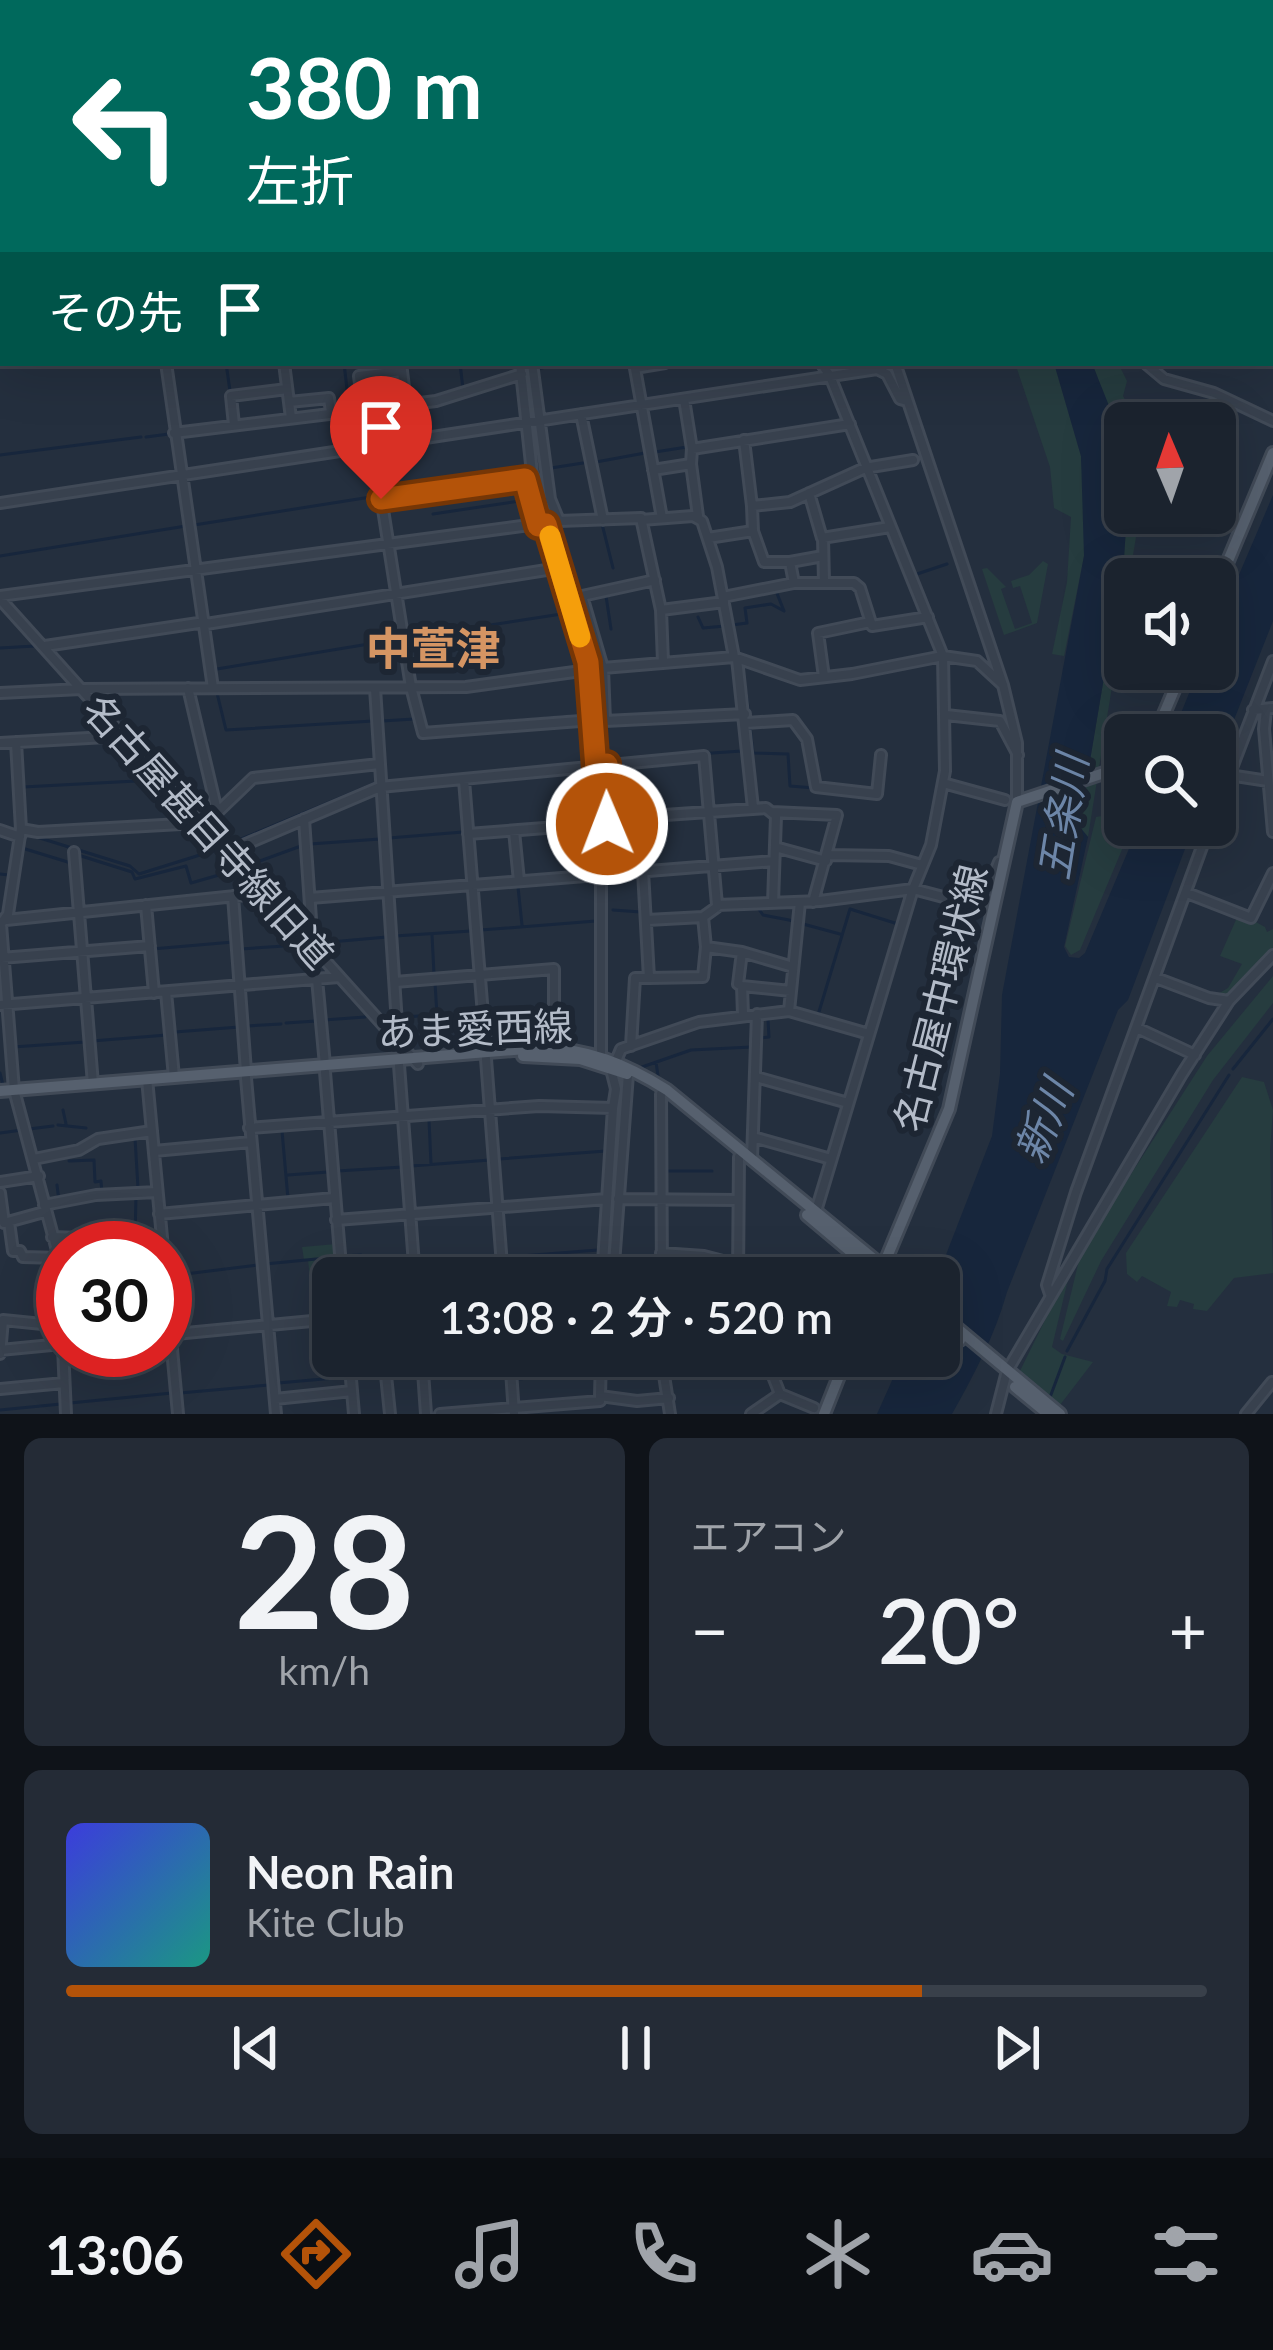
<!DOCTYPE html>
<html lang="ja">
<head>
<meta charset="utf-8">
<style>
  body { margin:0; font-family:Lato,"Noto Sans JP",sans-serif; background:#242b36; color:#f1f3f6; height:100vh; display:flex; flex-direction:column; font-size:45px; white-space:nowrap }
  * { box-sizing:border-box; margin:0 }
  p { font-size:39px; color:#a0a4aa }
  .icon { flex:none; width:66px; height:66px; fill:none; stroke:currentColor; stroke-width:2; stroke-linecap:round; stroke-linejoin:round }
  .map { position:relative; height:1414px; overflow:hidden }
  .side { display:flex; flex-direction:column; gap:24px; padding:24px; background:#0f1319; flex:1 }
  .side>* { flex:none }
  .top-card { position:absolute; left:0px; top:0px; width:1275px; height:366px; box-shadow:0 12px 48px #0002,0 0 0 3px #39404a; background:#00695c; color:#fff; overflow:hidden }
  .needle { width:78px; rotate:358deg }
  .tools { position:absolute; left:1104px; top:402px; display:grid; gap:24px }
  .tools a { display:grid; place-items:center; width:132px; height:132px; border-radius:18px; background:#1b232e; box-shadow:0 12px 48px #0002,0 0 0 3px #39404a; font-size:60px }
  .speed { position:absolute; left:36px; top:1221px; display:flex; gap:24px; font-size:60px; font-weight:700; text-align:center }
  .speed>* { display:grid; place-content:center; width:156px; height:156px; border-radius:50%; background:#1b232e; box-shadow:0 12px 48px #0002,0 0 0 3px #39404a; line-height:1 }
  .speed .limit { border:18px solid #d22; background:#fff; color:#111 }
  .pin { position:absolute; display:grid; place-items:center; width:102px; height:102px; color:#fff; margin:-123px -51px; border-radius:50% 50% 50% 0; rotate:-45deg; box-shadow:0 0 12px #0007 }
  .pin .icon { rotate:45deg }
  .me { position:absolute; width:132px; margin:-66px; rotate:359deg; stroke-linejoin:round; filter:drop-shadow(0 0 9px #0008) }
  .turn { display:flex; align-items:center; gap:42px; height:252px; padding:0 48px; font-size:54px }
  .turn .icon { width:156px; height:156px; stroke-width:2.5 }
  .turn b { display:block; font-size:84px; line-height:102px }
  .then { display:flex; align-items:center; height:114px; padding:0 48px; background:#0003; gap:24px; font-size:45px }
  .big { font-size:90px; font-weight:600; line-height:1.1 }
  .side .tile { flex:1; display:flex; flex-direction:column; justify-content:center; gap:18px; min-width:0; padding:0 42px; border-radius:18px; background:#242b36 }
  .side .dial { align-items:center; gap:0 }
  .dial b { font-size:156px; line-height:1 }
  .song { display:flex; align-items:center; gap:36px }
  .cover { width:144px; height:144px; border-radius:18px; background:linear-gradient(135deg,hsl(240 70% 55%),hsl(170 70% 35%)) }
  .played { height:12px; border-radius:6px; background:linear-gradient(90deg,#b45309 75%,#39404a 75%) }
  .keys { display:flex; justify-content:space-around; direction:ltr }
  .heat { display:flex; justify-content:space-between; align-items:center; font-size:66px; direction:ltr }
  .side .tiles { flex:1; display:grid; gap:24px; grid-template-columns:1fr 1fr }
  .tile:last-child { grid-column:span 2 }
  .trip { position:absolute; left:312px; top:1257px; width:648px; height:120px; border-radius:18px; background:#1b232e; box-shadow:0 12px 48px #0002,0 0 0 3px #39404a; font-weight:600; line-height:120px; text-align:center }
  .tab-bar { display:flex; height:192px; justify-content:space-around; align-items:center; background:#0b0e12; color:#a0a4aa }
  .tab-bar .icon { width:84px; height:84px }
  .tab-bar .active { color:#b45309 }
  .tab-bar b { font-size:54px; color:#f1f3f6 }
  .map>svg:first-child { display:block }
</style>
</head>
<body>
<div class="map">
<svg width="1273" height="1414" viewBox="0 0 1273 1414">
  <rect width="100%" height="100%" fill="#242f3e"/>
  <path fill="#263c3f" d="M1015,363H1054L1081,456L1086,522L1084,556L1064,656L1052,654L1067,582L1071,517L1054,508L1050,467Z
    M1092,363H1118L1127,381L1123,396L1138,423H1125V463L1116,427Z
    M1127,513H1140L1129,579H1125V605L1088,837L1079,826L1124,558Z
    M1043,561L1048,564L1037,623L1004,635L982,569L987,568L1006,587L1001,589L1015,629L1032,623L1020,586L1013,588L1011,581L1029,575Z
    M1102,816L1131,828L1080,950L1071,955L1065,946L1096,817Z
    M1239,913L1265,927L1267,932L1273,929V951L1231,994L1216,995L1228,988L1242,964L1220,956Z
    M1273,976V1003L1213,1080L1101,1261L1063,1341L1060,1339L1081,1252L1207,1056Z
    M1242,1077L1264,1082L1273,1110L1270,1150L1273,1273L1234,1278L1207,1311L1193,1309L1194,1304L1180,1300L1177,1307L1167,1306L1171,1292L1142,1276L1137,1282L1127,1274L1126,1253Z
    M336,1244L340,1278H333V1316L314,1317L308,1260H304L302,1247Z
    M1071,1267L1052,1347L1062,1354L1093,1362L1060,1405L1019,1373Z
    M514,1356H597V1372L516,1378Z"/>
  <path fill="#17263c" d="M1054,363H1092C1104,395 1121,429 1125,463C1129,496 1126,526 1124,558L1079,826L1088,837L1064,947L1069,957L1079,958L1085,953L1139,825H1194L1128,1000L1118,1010L1007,1292C995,1335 974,1375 952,1414H877L903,1356H939L937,1278L992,1136L1000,1074L1002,995L1084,556L1081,456Z
    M1273,495V621L1215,768V735H1172L1199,669H1215V631Z"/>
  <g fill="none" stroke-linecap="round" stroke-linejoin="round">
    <path stroke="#17263c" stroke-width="3" d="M181,0L182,3
      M298,0V3
      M415,0L416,3
      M9,1L16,0
      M63,1V3
      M226,363L230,391
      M344,363L349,407
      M460,363L463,389
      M815,363L822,372
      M537,369L564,363
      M641,371L693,363
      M828,382L844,423
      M473,385L504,376
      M409,399L441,396
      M367,405L401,400
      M336,409L357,406
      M370,411L375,440
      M847,429L861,465
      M146,437L169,434
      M655,452L687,447
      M0,455L141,437
      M596,462L645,453
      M587,463L595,502
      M551,468L583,463
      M410,491L528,472L541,522
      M433,514L526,500
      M194,525L377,496
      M542,528L554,566
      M0,556L186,526
      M613,568L602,524L624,522
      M556,572L583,663
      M914,575L947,564
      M698,617L703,628L725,626
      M732,625L747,623L745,608L771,604L784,611L776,591
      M611,629L606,596L615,594
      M406,638L568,613
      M0,648L35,646
      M742,667L750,720
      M217,669L399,639
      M607,673L609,717
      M585,676L587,692
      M217,693L226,730L373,721
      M424,718L427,728L587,715
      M382,721L414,719
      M750,727L753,753L788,754L790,786L814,788
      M0,738L113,733
      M20,746L25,825
      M608,760L742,751
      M383,783L426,779
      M23,787L155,780
      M27,834L130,866L139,874L216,850
      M389,838L463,832
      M229,844L376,783
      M310,844L380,839
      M22,848L71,863
      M78,855L132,872L135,879L186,866L191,883L233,871
      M249,865L301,846
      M0,874L9,875
      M518,887L522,925
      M758,908L763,915L794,921
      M613,910L641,912
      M708,918L721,909L732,908
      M803,924L840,934
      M481,930L596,921
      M432,935L434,974
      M395,936L471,931
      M319,943L387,937
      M152,949L233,942
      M241,949L299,945
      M794,1007L818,1015L850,909L898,924
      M402,1017L437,1015L435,983
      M324,1020L365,1017
      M286,1023L316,1021
      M247,1026L281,1024
      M175,1032L239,1027
      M759,1038L769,1037L768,1020
      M92,1041L167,1035
      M13,1047L85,1042
      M656,1062L658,1076
      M642,1067L691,1050L752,1047
      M1233,1069L1273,1019
      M0,1073L3,1085
      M63,1110L66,1124
      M429,1120L431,1164
      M256,1124L285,1122
      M58,1125L86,1128
      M29,1129L53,1126
      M282,1131L288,1199
      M0,1133L22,1130
      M135,1138L138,1188
      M499,1159L606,1151
      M69,1161L94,1160L95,1182L101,1181L102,1193
      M411,1166L490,1160
      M337,1171L403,1167
      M665,1171H712
      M288,1175L328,1172
      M657,1176V1126
      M57,1185L59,1201
      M135,1239L136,1195
      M135,1245V1248
      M343,1256L361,1255L362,1267L411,1263
      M507,1257L598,1250
      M419,1262L497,1257
      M265,1264L337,1257
      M169,1276L258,1265
      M1067,1351L1105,1281L1107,1269L1229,1075
      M515,1356L517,1379L597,1373
      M389,1358L409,1357
      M353,1376L383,1374
      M278,1383L346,1377
      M180,1393L269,1385
      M1049,1400L1065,1357
      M70,1403L172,1393
      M0,1410L61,1404"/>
    <g stroke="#414a57" stroke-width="14">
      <path id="minor" d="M3,0V3
        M122,0V3
        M239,0L240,3
        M356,0L357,3
        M475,0L476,3
        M514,0L515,3
        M659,0L660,3
        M729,0L732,3
        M934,0L936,3
        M1017,0L1019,3
        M1108,0L1109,3
        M1215,0L1217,3
        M1271,0V3
        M22,3L47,0
        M1071,3L1077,0
        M1156,3L1159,0
        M1272,56L1273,55
        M1272,87L1273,89
        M0,142L3,141
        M0,312L3,311
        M166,363L213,688
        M284,363L291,418
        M401,363L406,403
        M520,363L532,473L589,671L601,874V1057
        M532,363L550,499L559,521
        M634,363L662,518
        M895,363L1003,685L1017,743V802
        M1145,363L1164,379L1214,393L1273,421
        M635,368L665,363
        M684,399L692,449L850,424
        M289,402L329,398L331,412
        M363,407L359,376L402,371
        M581,414L603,520
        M234,425L231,396L287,389
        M174,433L436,401L522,374
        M744,440L752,506L790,502L865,468L913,460
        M373,446L411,687L423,733L593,720
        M691,464L698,516
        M653,470L691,464L692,449
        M809,493L822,538L890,527
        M381,499L522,477L538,525
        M0,503L877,369L887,374L900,399L907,401
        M752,506L753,531
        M641,520L693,516L702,521L717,567L734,657
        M708,538L753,531L764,562H790L794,583
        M823,538L824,582
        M790,562L823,556
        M655,580L582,596L603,668L605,721L745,714
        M0,596L559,521L641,518L661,610L663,662
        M723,597L794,583H854L860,588L872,626L928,617
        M0,599L418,1064
        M661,610L724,602
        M206,624L559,568
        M45,646L205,622
        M737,659L753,808
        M824,677L818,633L870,622
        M188,688L217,811
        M375,688L398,1039
        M0,693L81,689L466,687L603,668L734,657L800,680L852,674L943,656L977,661L1003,685
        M1253,710L1273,708
        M1266,710L1264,729L1273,832
        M946,715L1000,721L1018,755
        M746,723L793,720L807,739L816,787L877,794L881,755
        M16,742L21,829L8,914L1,924L14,1090L59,1258L66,1414
        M0,743L124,736
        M607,764L606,811L613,874
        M1229,775L1268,781
        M464,780L486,1052
        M943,783L1005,800
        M772,812L837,815L813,902
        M1215,812L1273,661
        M304,819L313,948
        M607,819L766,808L776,816L773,903
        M204,825L253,778L379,764
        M21,829L38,832L199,823
        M0,830L20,837
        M514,831L519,881
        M468,834L596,824
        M775,847L826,861
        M74,852L93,1084
        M227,852L380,787L704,756L717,905L820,901L913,889L981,907L999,862
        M829,855L889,856L922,865
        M1187,893L1251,918L1273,873
        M233,896L246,1071
        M310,898L774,861
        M146,905L154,993
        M6,920L264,893
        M647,920L703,917L717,907
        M706,947L742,952L793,967
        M742,952L738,984L742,986L743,1015
        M1,958L150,946
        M649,978L703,977L706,947L703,917
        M1156,978L1209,998L1229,1001
        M317,979L325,1065
        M395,982L554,969V1048
        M742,986L791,991
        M166,992L174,1077
        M0,1005L339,977
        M789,1011L800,902
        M1137,1028L1195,1055
        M631,1046L635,978H649L643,871
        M486,1059L503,1278
        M616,1061L621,1049L699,1022L789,1011L869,1034
        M399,1065L415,1278
        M611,1069L616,1089L613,1108
        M325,1072L342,1278
        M756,1077L848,1103
        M246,1078L276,1414
        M147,1079L163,1248
        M661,1094L662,1278
        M249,1128L539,1106L613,1108L602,1278
        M753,1137L831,1159
        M154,1151L251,1142
        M34,1159L79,1150L98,1139L152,1131
        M752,1159L757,1014
        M0,1182L39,1176
        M0,1193L4,1223L44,1212
        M618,1199L738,1200
        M44,1205L96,1195L157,1192
        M816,1211L913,889L931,845L945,771L943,656L830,376L821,363
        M159,1214L334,1198
        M336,1220L607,1199
        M9,1222L13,1251H20L23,1257L59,1258
        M52,1237L162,1241
        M661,1253L704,1256L738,1265
        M165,1274L178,1414
        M613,1278L628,1074
        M738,1278L739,1157
        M1050,1294L1047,1285L1076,1192L1210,825
        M165,1335L333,1319
        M0,1350L62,1344
        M0,1354L3,1320L62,1326
        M349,1356L354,1414
        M384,1356L390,1414
        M510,1356L514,1414
        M661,1356L670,1414
        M765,1356L780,1394L814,1408
        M422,1357L426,1414
        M385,1363L470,1356
        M0,1389L64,1383
        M600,1396L601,1356
        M275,1399L352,1391
        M440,1414L600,1401V1396L637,1401L669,1398
        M751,1414L780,1394
        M996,1414L1007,1371L1182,1074L1229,1001L1273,955
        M1246,1414L1272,1382"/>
    </g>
    <g stroke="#414a57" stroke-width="16">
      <path id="major" d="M1215,592L1273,453
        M1155,735L1183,669
        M523,1056L580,1059L627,1074
        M0,1091L538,1048C587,1048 626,1064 667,1090L897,1278
        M807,1215L882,1278
        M882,1269L949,1109L1017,802L1125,766
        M939,1313L1060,1414
        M939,1323L960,1340
        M1015,1387L1048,1414
        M824,1414L847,1356"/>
    </g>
    <use href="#minor" stroke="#38414e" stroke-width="8"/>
    <use href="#major" stroke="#56606e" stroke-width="10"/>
  </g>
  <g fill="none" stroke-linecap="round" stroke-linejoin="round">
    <g stroke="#753606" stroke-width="30">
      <path id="route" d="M381,499L525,479L538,526L546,524L588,662L596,769L607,764V824"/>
    </g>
    <use href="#route" stroke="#b45309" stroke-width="21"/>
    <path stroke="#f59e0b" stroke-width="21" d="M550,536L580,637"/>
  </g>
  <g text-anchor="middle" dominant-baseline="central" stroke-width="12" stroke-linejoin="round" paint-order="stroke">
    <g font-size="39" fill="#b4bcc9" stroke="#1d2633">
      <text transform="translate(209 831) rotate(48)">名古屋甚目寺線旧道</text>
      <text transform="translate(940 998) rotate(-76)">名古屋中環状線</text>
      <text transform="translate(475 1028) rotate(-2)">あま愛西線</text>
    </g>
    <g font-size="42" font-style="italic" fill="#6d86a8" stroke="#1d2633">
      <text transform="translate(1062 817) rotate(-81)">五条川</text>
      <text transform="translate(1043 1121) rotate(-68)">新川</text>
    </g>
    <g font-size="45" font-weight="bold" fill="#d59563" stroke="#1d2633">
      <text x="433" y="648">中萱津</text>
    </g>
  </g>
</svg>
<div class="tools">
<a><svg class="needle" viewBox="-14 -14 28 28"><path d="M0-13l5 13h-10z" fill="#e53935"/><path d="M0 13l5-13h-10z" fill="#a0a4aa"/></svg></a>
<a><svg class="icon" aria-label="sound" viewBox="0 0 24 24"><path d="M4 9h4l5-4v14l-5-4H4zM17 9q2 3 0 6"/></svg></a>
<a><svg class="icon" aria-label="search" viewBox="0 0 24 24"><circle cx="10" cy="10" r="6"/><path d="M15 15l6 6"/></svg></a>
</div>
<div class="speed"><div class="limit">30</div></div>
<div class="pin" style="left:381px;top:499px;background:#d93025"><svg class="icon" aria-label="arrive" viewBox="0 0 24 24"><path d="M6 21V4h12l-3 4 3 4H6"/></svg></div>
<svg class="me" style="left:607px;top:824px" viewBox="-20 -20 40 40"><circle r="17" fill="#b45309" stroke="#fff" stroke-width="3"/><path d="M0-11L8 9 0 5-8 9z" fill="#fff"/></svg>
<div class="trip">13:08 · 2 分 · 520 m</div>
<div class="top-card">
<div class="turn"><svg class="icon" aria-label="left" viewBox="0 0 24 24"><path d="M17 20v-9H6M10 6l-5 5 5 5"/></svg><div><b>380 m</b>左折</div></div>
<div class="then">その先<svg class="icon" aria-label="arrive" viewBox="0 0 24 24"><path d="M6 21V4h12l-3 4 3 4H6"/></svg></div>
</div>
</div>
<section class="side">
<div class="tiles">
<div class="tile dial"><b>28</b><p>km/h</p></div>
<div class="tile"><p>エアコン</p>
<div class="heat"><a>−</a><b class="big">20°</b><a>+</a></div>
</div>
<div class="tile">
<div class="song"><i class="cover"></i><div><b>Neon Rain</b><p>Kite Club</p></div></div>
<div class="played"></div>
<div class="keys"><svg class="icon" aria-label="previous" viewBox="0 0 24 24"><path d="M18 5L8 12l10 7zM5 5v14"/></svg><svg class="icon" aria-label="pause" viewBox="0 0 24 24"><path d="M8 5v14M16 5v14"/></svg><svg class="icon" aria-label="next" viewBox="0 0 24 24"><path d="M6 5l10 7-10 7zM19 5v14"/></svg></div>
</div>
</div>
</section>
<nav class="tab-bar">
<b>13:06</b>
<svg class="icon active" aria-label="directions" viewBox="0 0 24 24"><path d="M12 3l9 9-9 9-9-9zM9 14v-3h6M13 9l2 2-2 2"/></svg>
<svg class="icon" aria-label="music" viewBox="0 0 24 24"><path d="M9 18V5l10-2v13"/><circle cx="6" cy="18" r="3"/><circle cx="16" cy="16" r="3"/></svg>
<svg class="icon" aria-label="phone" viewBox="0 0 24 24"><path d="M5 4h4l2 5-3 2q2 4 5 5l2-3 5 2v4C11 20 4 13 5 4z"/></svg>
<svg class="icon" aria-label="climate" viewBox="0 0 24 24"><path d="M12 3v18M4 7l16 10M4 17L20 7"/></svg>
<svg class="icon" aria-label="car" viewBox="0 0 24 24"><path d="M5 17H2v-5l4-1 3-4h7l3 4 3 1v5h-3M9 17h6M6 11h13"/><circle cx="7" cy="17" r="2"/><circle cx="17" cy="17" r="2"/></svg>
<svg class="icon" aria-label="filters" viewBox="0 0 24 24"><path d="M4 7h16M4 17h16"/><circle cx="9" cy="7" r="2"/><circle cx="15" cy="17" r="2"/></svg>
</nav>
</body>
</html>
